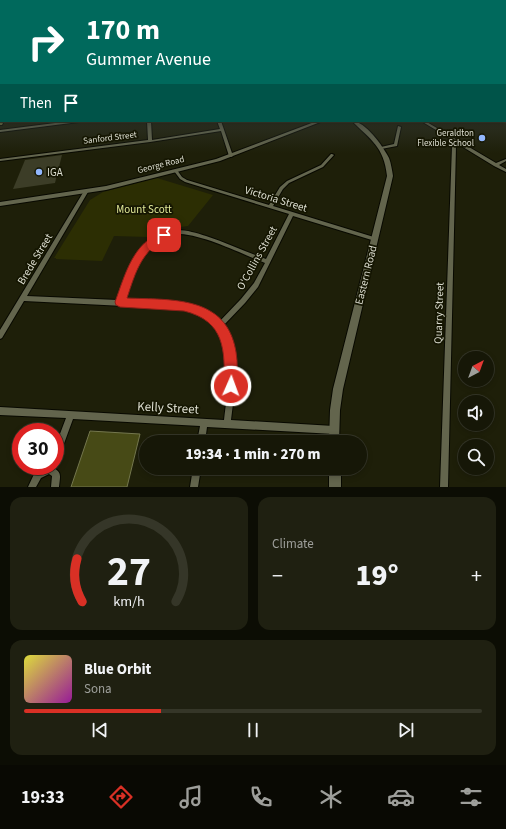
<!DOCTYPE html>
<html lang="en">
<head>
<meta charset="utf-8">
<style>
  body { margin:0; font-family:"Source Sans 3",sans-serif; background:#1f2011; color:#f1f3f6; height:100vh; display:flex; flex-direction:column; font-size:15px; white-space:nowrap }
  * { box-sizing:border-box; margin:0 }
  p { font-size:13px; color:#9e9f9b }
  .icon { flex:none; width:22px; height:22px; fill:none; stroke:currentColor; stroke-width:2; stroke-linecap:round; stroke-linejoin:round }
  .map { position:relative; height:487px; overflow:hidden }
  .drawer { display:flex; flex-direction:column; gap:10px; padding:10px; background:#0c0d04; flex:1 }
  .drawer>* { flex:none }
  .banner { position:absolute; left:0px; top:0px; width:506px; height:122px; box-shadow:0 2px 6px #0003,0 0 0 1px #353628; background:#00695c; color:#fff; overflow:hidden }
  .needle { width:26px; rotate:41deg }
  .tools { position:absolute; left:458px; top:351px; display:grid; gap:8px }
  .tools a { display:grid; place-items:center; width:36px; height:36px; border-radius:50%; background:#161707; box-shadow:0 2px 6px #0003,0 0 0 1px #353628; font-size:20px }
  .speed { position:absolute; left:12px; top:423px; display:flex; gap:8px; font-size:20px; font-weight:700; text-align:center }
  .speed>* { display:grid; place-content:center; width:52px; height:52px; border-radius:50%; background:#161707; box-shadow:0 2px 6px #0003,0 0 0 1px #353628; line-height:1 }
  .speed .limit { border:6px solid #d22; background:#fff; color:#111 }
  .pin { position:absolute; display:grid; place-items:center; width:34px; height:34px; color:#fff; margin:-17px; border-radius:8px; box-shadow:0 2px 6px #0006 }
  .me { position:absolute; width:44px; margin:-22px; rotate:2deg; stroke-linejoin:round; filter:drop-shadow(0 0 3px #0008) }
  .turn { display:flex; align-items:center; gap:14px; height:84px; padding:0 20px; font-size:18px }
  .turn .icon { width:52px; height:52px; stroke-width:2.5 }
  .turn b { display:block; font-size:28px; line-height:34px }
  .then { display:flex; align-items:center; height:38px; padding:0 20px; background:#0003; gap:8px; font-size:15px }
  .big { font-size:30px; font-weight:800; line-height:1.1 }
  .drawer .tile { flex:1; display:flex; flex-direction:column; justify-content:center; gap:6px; min-width:0; padding:0 14px; border-radius:12px; background:#1f2011 }
  .drawer .dial { align-items:center; gap:0 }
  .dial svg { height:104px; overflow:visible; fill:none; stroke:#353628; stroke-width:7; stroke-linecap:round; text-anchor:middle }
  .dial text { fill:#f1f3f6; stroke:none }
  .song { display:flex; align-items:center; gap:12px }
  .cover { width:48px; height:48px; border-radius:6px; background:linear-gradient(135deg,hsl(60 70% 55%),hsl(300 70% 35%)) }
  .played { height:4px; border-radius:2px; background:linear-gradient(90deg,#d93025 30%,#353628 30%) }
  .keys { display:flex; justify-content:space-around; direction:ltr }
  .heat { display:flex; justify-content:space-between; align-items:center; font-size:22px; direction:ltr }
  .drawer .tiles { flex:1; display:grid; gap:10px; grid-template-columns:1fr 1fr }
  .tile:last-child { grid-column:span 2 }
  .trip { position:absolute; left:139px; top:435px; width:228px; height:40px; border-radius:20px; background:#161707; box-shadow:0 2px 6px #0003,0 0 0 1px #353628; font-weight:800; line-height:40px; text-align:center }
  .tabs { display:flex; height:64px; justify-content:space-around; align-items:center; background:#090903; color:#9e9f9b }
  .tabs .icon { width:28px; height:28px }
  .tabs .current { color:#d93025 }
  .tabs b { font-size:18px; color:#f1f3f6 }
  .map>svg:first-child { display:block }
</style>
</head>
<body>
<div class="map">
<svg width="506" height="487" viewBox="0 0 506 487">
  <rect width="100%" height="100%" fill="#1e1f09"/>
  <path fill="#2c2e03" d="M157,178L213,195L188,226L166,229L148,237L114,236L102,261L56,259V258H54L90,200L103,192Z"/>
  <path fill="#474a16" stroke="#74774e" d="M90,431L140,434L127,487H71Z"/>
  <path fill="#3c3d27" d="M62,155L55,183L13,189L25,160Z"/>
  <g fill="none" stroke-linecap="round" stroke-linejoin="round">
    <g stroke="#080900" stroke-width="2">
      <path id="minor" d="M71,121H81L79,122L0,132V130Z
        M147,121H151L152,140L220,129L217,121H221L233,156L231,157L229,156L221,131L150,142L0,161V159L148,140Z
        M421,121H425L496,163L506,159V161L499,165L506,169V172L494,166L458,144L456,146L448,487H440L452,146L456,142Z
        M398,126L401,127L397,146L381,149V147L394,144Z
        M331,154H332L334,155L323,167L289,183L283,189L273,206L377,238V240L375,241L293,216L258,287L245,303L222,327C224,329 226,332 227,335C240,357 234,396 231,420L334,426L337,427L338,430L337,433L334,434L207,427L205,442H197L200,426L73,419L58,460L55,461V447L66,418L0,415V407L224,420C228,385 238,336 201,315C196,312 189,311 184,309L24,301L2,338L0,339V330L84,191H88V192L27,296L118,300C123,285 127,269 136,255C145,242 161,231 177,230C187,230 197,233 206,236C227,243 246,252 266,259L289,214L185,182L180,179L174,171L175,170H177L182,177L187,180L269,205L280,187L287,181L321,165ZM172,234C199,232 239,253 265,263L254,283L241,299L219,322L205,311L184,303L123,300C134,272 139,244 172,234Z
        M50,466C63,472 60,475 59,487H51L52,476L49,474L41,478L36,487H28L35,472Z
        M193,468H201L198,487H190Z"/>
    </g>
    <g stroke="#080900" stroke-width="2">
      <path id="tertiary" d="M317,121H323L220,161L106,190L0,206V202L106,186L216,159Z
        M352,121C365,121 383,146 389,158C391,163 392,170 393,176L343,389L340,410L339,442H329L330,410L333,389L387,176C384,147 371,140 352,121Z
        M329,468H341V487H329Z"/>
    </g>
    <g stroke="#080900" stroke-width="2">
      <path id="secondary" d="M0,120L4,121L2,125H0Z"/>
    </g>
    <g stroke="#080900" stroke-width="2">
      <path id="primary" d="M0,99H1V101H0Z"/>
    </g>
    <use href="#minor" fill="#63654d" fill-rule="evenodd"/>
    <use href="#tertiary" fill="#63654d" fill-rule="evenodd"/>
    <use href="#secondary" fill="#6f723e" fill-rule="evenodd"/>
    <use href="#primary" fill="#7c7f2f" fill-rule="evenodd"/>
  </g>
  <linearGradient id="sky" x2="0" y2="1"><stop stop-color="#101105"/><stop offset="0.56" stop-color="#3b423e"/><stop offset="1" stop-color="#3b423e" stop-opacity="0"/></linearGradient>
  <rect width="506" height="153" fill="url(#sky)"/>
  <path fill="#d93025" stroke="#8d1f18" d="M164,232L167,233V237C141,252 136,271 127,298C171,300 227,295 236,352C238,363 237,375 237,386L235,390L231,392L226,390L224,386C225,350 225,321 184,311L120,307L116,305L115,302C125,275 133,241 164,232Z"/>
  <g fill="#92b7fd" stroke="#151602" stroke-width="1.5">
    <circle cx="482" cy="138" r="4"/>
    <circle cx="39" cy="172" r="4"/>
  </g>
  <g text-anchor="middle" dominant-baseline="central" stroke-width="3.5" stroke-linejoin="round" paint-order="stroke">
    <g font-size="9" fill="#dedfd2" stroke="#151602" text-anchor="end">
      <text x="474" y="133">Geraldton<tspan x="474" dy="10">Flexible School</tspan></text>
    </g>
    <g font-size="9" fill="#dedfd2" stroke="#151602">
      <text transform="translate(110 138) rotate(-7)">Sanford Street</text>
      <text transform="translate(161 165) rotate(-14)">George Road</text>
    </g>
    <g font-size="11" fill="#dedfd2" stroke="#151602" text-anchor="start">
      <text x="47" y="172">IGA</text>
    </g>
    <g font-size="11" fill="#dedfd2" stroke="#151602">
      <text transform="translate(276 199) rotate(17)">Victoria Street</text>
      <text transform="translate(257 258) rotate(-61)">O'Collins Street</text>
      <text transform="translate(35 259) rotate(-59)">Brede Street</text>
      <text transform="translate(366 275) rotate(-76)">Eastern Road</text>
      <text transform="translate(439 313) rotate(-88)">Quarry Street</text>
    </g>
    <g font-size="11" fill="#e0e796" stroke="#151602">
      <text x="144" y="209">Mount Scott</text>
    </g>
    <g font-size="13" fill="#dedfd2" stroke="#151602">
      <text transform="translate(168 408) rotate(3)">Kelly Street</text>
    </g>
  </g>
</svg>
<div class="tools">
<a><svg class="needle" viewBox="-14 -14 28 28"><path d="M0-13l5 13h-10z" fill="#e53935"/><path d="M0 13l5-13h-10z" fill="#9e9f9b"/></svg></a>
<a><svg class="icon" aria-label="sound" viewBox="0 0 24 24"><path d="M4 9h4l5-4v14l-5-4H4zM17 9q2 3 0 6"/></svg></a>
<a><svg class="icon" aria-label="search" viewBox="0 0 24 24"><circle cx="10" cy="10" r="6"/><path d="M15 15l6 6"/></svg></a>
</div>
<div class="speed"><div class="limit">30</div></div>
<div class="pin" style="left:164px;top:235px;background:#d93025"><svg class="icon" aria-label="arrive" viewBox="0 0 24 24"><path d="M6 21V4h12l-3 4 3 4H6"/></svg></div>
<svg class="me" style="left:231px;top:386px" viewBox="-20 -20 40 40"><circle r="17" fill="#d93025" stroke="#fff" stroke-width="3"/><path d="M0-11L8 9 0 5-8 9z" fill="#fff"/></svg>
<div class="trip">19:34 · 1 min · 270 m</div>
<div class="banner">
<div class="turn"><svg class="icon" aria-label="right" viewBox="0 0 24 24"><path d="M7 20v-9h11M14 6l5 5-5 5"/></svg><div><b>170 m</b>Gummer Avenue</div></div>
<div class="then">Then<svg class="icon" aria-label="arrive" viewBox="0 0 24 24"><path d="M6 21V4h12l-3 4 3 4H6"/></svg></div>
</div>
</div>
<section class="drawer">
<div class="tiles">
<div class="tile dial"><svg viewBox="0 0 100 80">
<path d="M14 69A42 42 0 1 1 86 69"/>
<path d="M14 69A42 42 0 0 1 10 36" stroke="#d93025"/>
<text x="50" y="56" font-size="32" font-weight="700">27</text>
<text x="50" y="72" font-size="11">km/h</text>
</svg></div>
<div class="tile"><p>Climate</p>
<div class="heat"><a>−</a><b class="big">19°</b><a>+</a></div>
</div>
<div class="tile">
<div class="song"><i class="cover"></i><div><b>Blue Orbit</b><p>Sona</p></div></div>
<div class="played"></div>
<div class="keys"><svg class="icon" aria-label="previous" viewBox="0 0 24 24"><path d="M18 5L8 12l10 7zM5 5v14"/></svg><svg class="icon" aria-label="pause" viewBox="0 0 24 24"><path d="M8 5v14M16 5v14"/></svg><svg class="icon" aria-label="next" viewBox="0 0 24 24"><path d="M6 5l10 7-10 7zM19 5v14"/></svg></div>
</div>
</div>
</section>
<nav class="tabs">
<b>19:33</b>
<svg class="icon current" aria-label="directions" viewBox="0 0 24 24"><path d="M12 3l9 9-9 9-9-9zM9 14v-3h6M13 9l2 2-2 2"/></svg>
<svg class="icon" aria-label="music" viewBox="0 0 24 24"><path d="M9 18V5l10-2v13"/><circle cx="6" cy="18" r="3"/><circle cx="16" cy="16" r="3"/></svg>
<svg class="icon" aria-label="phone" viewBox="0 0 24 24"><path d="M5 4h4l2 5-3 2q2 4 5 5l2-3 5 2v4C11 20 4 13 5 4z"/></svg>
<svg class="icon" aria-label="climate" viewBox="0 0 24 24"><path d="M12 3v18M4 7l16 10M4 17L20 7"/></svg>
<svg class="icon" aria-label="car" viewBox="0 0 24 24"><path d="M5 17H2v-5l4-1 3-4h7l3 4 3 1v5h-3M9 17h6M6 11h13"/><circle cx="7" cy="17" r="2"/><circle cx="17" cy="17" r="2"/></svg>
<svg class="icon" aria-label="filters" viewBox="0 0 24 24"><path d="M4 7h16M4 17h16"/><circle cx="9" cy="7" r="2"/><circle cx="15" cy="17" r="2"/></svg>
</nav>
</body>
</html>
